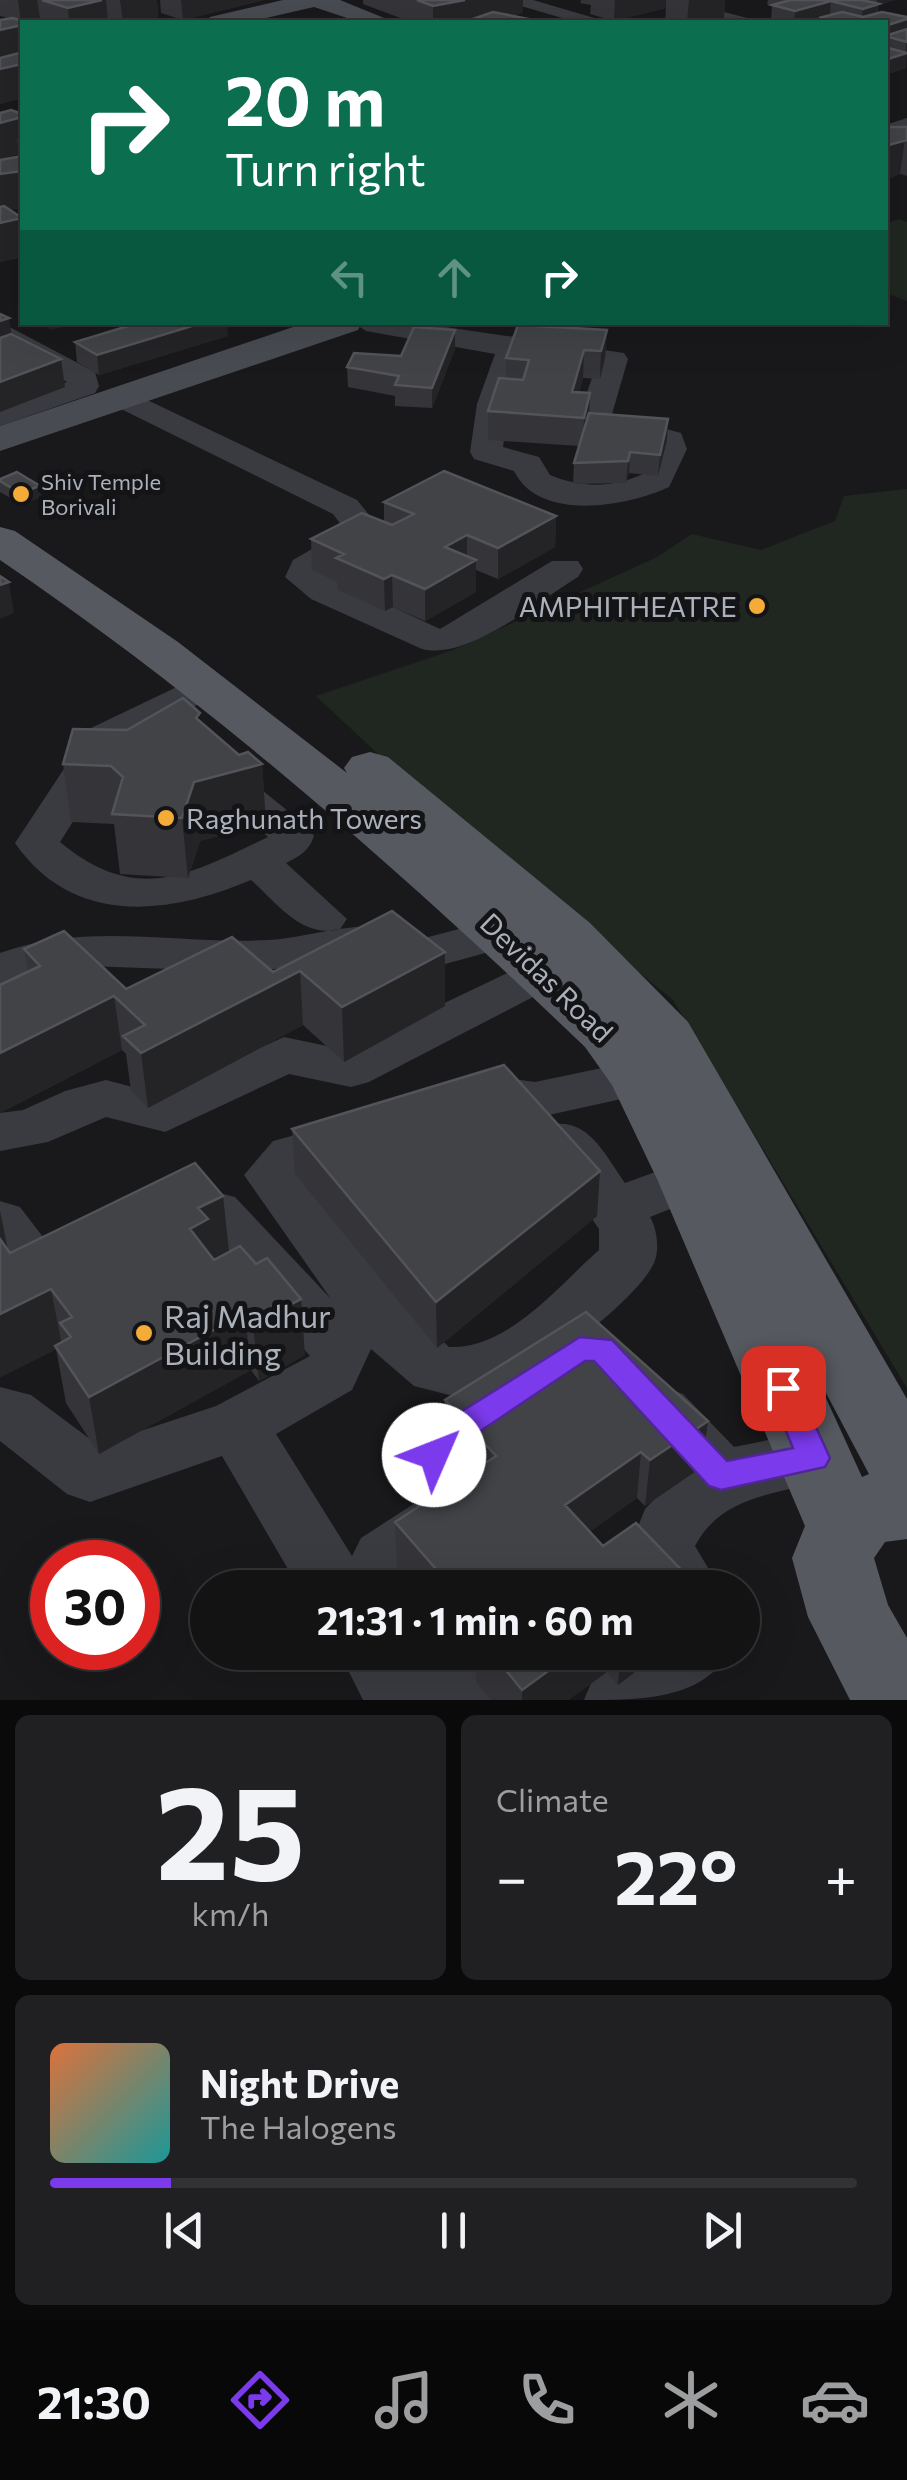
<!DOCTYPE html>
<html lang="en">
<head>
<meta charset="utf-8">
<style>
  body { margin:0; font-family:Commissioner,sans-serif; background:#202022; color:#f1f3f6; height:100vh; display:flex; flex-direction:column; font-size:38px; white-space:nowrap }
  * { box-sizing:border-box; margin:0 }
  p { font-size:32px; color:#9d9ea0 }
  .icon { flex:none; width:55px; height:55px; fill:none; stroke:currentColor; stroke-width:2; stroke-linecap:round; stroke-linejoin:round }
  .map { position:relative; height:1700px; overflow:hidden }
  .sheet { display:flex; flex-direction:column; gap:15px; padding:15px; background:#0a0a0b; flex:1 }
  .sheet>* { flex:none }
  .guide { position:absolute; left:20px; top:20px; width:868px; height:305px; border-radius:0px; box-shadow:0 10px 40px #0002,0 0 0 2px #323234; background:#0b6e4f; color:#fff; overflow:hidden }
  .speed { position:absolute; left:30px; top:1540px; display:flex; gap:20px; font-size:50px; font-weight:700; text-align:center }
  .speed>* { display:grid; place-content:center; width:130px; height:130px; border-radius:50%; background:#131314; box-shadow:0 10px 40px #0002,0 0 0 2px #323234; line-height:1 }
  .speed .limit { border:15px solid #d22; background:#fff; color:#111 }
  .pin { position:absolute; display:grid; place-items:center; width:85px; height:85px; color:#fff; margin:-42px; border-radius:20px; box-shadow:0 5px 15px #0006 }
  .me { position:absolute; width:110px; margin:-55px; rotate:46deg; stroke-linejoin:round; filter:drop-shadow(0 0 8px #0008) }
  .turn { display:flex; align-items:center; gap:35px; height:210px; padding:0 40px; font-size:45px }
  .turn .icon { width:130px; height:130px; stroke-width:2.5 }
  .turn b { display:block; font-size:70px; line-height:85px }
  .lanes { display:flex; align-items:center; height:95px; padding:0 40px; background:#0003; justify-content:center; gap:50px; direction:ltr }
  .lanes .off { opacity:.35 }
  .big { font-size:75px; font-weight:700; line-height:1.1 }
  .sheet .tile { flex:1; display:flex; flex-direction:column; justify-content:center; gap:15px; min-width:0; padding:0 35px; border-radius:15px; background:#202022 }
  .sheet .dial { align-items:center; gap:0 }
  .dial b { font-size:130px; line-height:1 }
  .song { display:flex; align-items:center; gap:30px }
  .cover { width:120px; height:120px; border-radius:15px; background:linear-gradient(135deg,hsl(20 70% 55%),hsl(180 70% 35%)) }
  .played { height:10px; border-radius:5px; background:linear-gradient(90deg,#7c3aed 15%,#323234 15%) }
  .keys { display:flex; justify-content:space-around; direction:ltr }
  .heat { display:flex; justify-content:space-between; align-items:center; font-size:55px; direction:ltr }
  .sheet .tiles { flex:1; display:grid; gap:15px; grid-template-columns:1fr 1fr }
  .tile:last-child { grid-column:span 2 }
  .trip { position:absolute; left:190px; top:1570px; width:570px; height:100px; border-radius:50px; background:#131314; box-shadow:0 10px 40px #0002,0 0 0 2px #323234; font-weight:700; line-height:100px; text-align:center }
  .menu { display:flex; height:160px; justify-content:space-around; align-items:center; background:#080808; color:#9d9ea0 }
  .menu .icon { width:70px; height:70px }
  .menu .on { color:#7c3aed }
  .menu b { font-size:45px; color:#f1f3f6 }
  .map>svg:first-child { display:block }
</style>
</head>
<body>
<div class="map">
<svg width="907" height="1700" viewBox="0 0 907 1700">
  <rect width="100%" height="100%" fill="#19191b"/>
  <path fill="#1f2720" d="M899,219L907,222V301L885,293V224Z
    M907,489V1388L673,1000L426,799L316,696L453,650L657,557L692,534L761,550L835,521L844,496Z"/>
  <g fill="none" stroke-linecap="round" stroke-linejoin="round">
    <path fill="#3a3b41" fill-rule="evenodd" d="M500,0H533L608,22H576Z
      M690,3L747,18L750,22H719L683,13L680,9Z
      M907,118V133L885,140V125Z
      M0,322L95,372L99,386L95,393L0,426V405L67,382L0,343Z
      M352,322H411L624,353L628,359L612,414L681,433L687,449L669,487C626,507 539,522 514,471L474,459L470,452L477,404L495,354L366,331ZM524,357L596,366L578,419L583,426L654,446L643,474C612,488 581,488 550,475L539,457L503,447L509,404Z
      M122,388L357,500L384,533L323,574L440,629L552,561H578L583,569L578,577C538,601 468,661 422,649L311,599L285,577L293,560L345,530L333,514L111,404L106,397Z
      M204,674L218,678L224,686L218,694L172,718L308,827L314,836C309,851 300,856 286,863L347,919L340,929C302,939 277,903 251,880C169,915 73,927 15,843L91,728ZM141,733L252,821L268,837C193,873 139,905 65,846L60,842L122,745Z
      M501,918L518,922L525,933L518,944L383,981L366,976L359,965L364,957L253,972L87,966L41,973L0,987V953C88,921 178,945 269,940C307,938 354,920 391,929L398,940L394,946Z
      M543,956L560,961L567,972L560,983L369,1082L351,1087L289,1074L165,1132L106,1117L48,1142L0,1151V1113L23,1110L65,1091L106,1080L159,1094L284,1037L346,1050Z
      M640,1060L658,1065L666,1078L658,1091L535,1118L507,1114L476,1124L457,1118L450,1105L457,1092L507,1078L535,1082Z
      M351,1120L370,1125L378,1139L370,1153L311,1170L303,1177L395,1296L449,1347C508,1350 559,1285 599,1250V1229L537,1140L545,1126C587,1114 603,1152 625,1183L691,1159L710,1165L718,1179L710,1193L650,1217C657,1229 660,1250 654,1263C637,1300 547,1366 510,1383L518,1386L527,1404L518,1422L472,1453L492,1473L501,1493C486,1535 455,1548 419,1572L425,1588H299L222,1456L90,1502L67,1494L0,1441V1387L31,1395L98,1445L216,1406L310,1356L197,1229L173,1231L153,1225L145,1210L153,1195L184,1184L235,1197L331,1299L244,1175L273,1141ZM371,1349L414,1386L457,1397L416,1423L402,1455L429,1494L361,1538L352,1556L276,1434L352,1390Z
      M0,1201L20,1207L46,1241L74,1232L94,1239L103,1254L94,1269C65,1282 23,1295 0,1264Z
      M661,1386L683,1394L734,1447L813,1431L835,1439L845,1458L835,1477C784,1495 724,1491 695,1546L720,1588H648L628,1552L645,1509L679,1474L639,1430L630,1412L639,1394Z
      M339,1652H476L503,1700H363Z
      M633,1652H729C702,1700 641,1700 584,1700L594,1676Z"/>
    <path fill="#484b51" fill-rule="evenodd" d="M283,0H340L394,22H359L314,7L248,22H207L210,17Z
      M308,322H362L358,330L0,451V426Z"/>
    <path fill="#565960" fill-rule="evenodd" d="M0,527L15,531L178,642L347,773L344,768L352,757L370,752L388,757L590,923L688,1022L907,1399V1539L885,1542L874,1558L888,1605L907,1638V1700H850L808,1617L792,1558L805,1526L657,1179L612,1085L585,1047C401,871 211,703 0,560ZM810,1363L869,1474L862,1477Z"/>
  </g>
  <path fill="#353539" d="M0,0H157L158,18L138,22H40V18L25,22L22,98L0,104V20L9,18L0,16Z
    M160,0H264L183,20L161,13Z
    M363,0H523V13L511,16L544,22H411L363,4Z
    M581,0H725L724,18L708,22H665L666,8L614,21L590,14L591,5L580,3Z
    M768,0H895L878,5V13L907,17L906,68L885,75V22H818L819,19L805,22H782L771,20L772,5L767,4Z
    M11,110L22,114V208L9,210L22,218V257L0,262V160L20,156L19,154L0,159V113Z
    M907,127V176L900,174L885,180Z
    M607,330L605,358L600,379L583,378L579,393L589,413L667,440L658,476L629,473L626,483L573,484L574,463L579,446L488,440V411L506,379V358Z
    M228,336L99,375L77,362L75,342Z
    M455,349L432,408L395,406V396L348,387L347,367L401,356Z
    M0,479L42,497L21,504L0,492Z
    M384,502L556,516L555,547L498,579L476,570V592L425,621L393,607L385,611L338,590L337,582L312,570L311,539L384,522Z
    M201,722L239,755L262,764L266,823L200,841L188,878L120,874L114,824L71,822L63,764L127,730Z
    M24,949L126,989L445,952V1006L344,1062L303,1025L148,1108L131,1091L126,1054L122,1050L0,1113V985L28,972Z
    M292,1129L597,1216L437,1348L295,1174Z
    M223,1196L229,1252L305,1355L259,1381L251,1370L99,1454L66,1403L56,1349L0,1377V1211L8,1250L10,1253Z
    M445,1400L702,1467L645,1506L637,1498L589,1532L603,1546L696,1588H413L397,1568L395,1522L469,1474L445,1447Z
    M477,1652H661L618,1685L607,1672L568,1700H491L476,1682Z"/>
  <path fill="#242427" d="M18,0H37L40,18L21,22Z
    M102,0H106L108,22H69L68,8Z
    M120,0H157L158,18L138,22H123Z
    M181,0H264L183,20Z
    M465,0H523V13L476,22L467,21V22H433V6Z
    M615,0H666V8L614,21Z
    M689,0H725L724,18L708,22H687Z
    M877,0H895L878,5L877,18L861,22L863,9L877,4Z
    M831,1L830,15L805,22H794L795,11Z
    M907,19V33L885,36V26Z
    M22,25V57H0V30Z
    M907,53L906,68L885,75V60Z
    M22,64V98L0,104V69Z
    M22,117V141L17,139L19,154L0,159V123Z
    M905,139L900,174L885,180V146Z
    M22,171V208L0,211V215V174Z
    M22,218V257L0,262V223Z
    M9,318L13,345L0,350V321Z
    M48,322H88L49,330Z
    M205,322H227L228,336L99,375L97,355Z
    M455,330V349L432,408V388Z
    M607,330L605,358L600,379L601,351Z
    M584,350L583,378L572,417V392Z
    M61,359L65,387L0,412V382Z
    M590,393L589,422L583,447L584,418Z
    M668,419L667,440L658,476L660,455Z
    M630,452L629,473L626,483L628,461Z
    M40,486L42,497L21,504L20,493Z
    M556,516L555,547L498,579V548Z
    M467,535V566L476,560V592L425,621V589L445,547Z
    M392,575L393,607L385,611L384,579Z
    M9,582L14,613L0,619V585Z
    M262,764L266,823L200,841L188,878L182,818L194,782Z
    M445,952V1006L344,1062L342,1007Z
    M300,971L303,1025L148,1108L141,1053Z
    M114,996L122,1050L0,1113V1053Z
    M600,1171L597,1216L437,1348L436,1302Z
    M223,1196L229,1252L212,1260L190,1229L198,1208Z
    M0,1211L10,1260L0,1264Z
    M51,1289L62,1346L0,1377V1314Z
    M301,1299L305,1355L259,1381L253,1324Z
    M245,1313L251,1370L99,1454L89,1397Z
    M708,1421L702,1467L645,1506L650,1460Z
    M641,1452L637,1498L562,1551L565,1505Z
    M463,1576V1588H450V1585Z
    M574,1652H608L607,1672L568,1700H522V1690Z
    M621,1652H661L618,1685Z"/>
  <path fill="#424347" stroke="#525459" stroke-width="2.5" d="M42,0H102L68,8Z
    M417,0H465L433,6Z
    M791,0H862L879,4L863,9L831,1L795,11L772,5Z
    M493,12L544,22H475L467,21Z
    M842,12L863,17L882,12L907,17V19L885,26V22H835L819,18Z
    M12,18L27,22H22V25L0,30V20Z
    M907,29V42L885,36Z
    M885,47L907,53L885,60Z
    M19,53L22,55V64L0,69V58Z
    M11,110L22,114V117L0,123V113Z
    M885,127H907V140L885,146Z
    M22,156V171L0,174V160Z
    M4,206L22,218L0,223V207Z
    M0,314L9,318L0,321Z
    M141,322H205L97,355L75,342Z
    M518,325L607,330L601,351L584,350L572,392L590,393L584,418L488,411L499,378L523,380L529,360L506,358Z
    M414,327L455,330L432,388L395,385L399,376L347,367L354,353L401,356Z
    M11,334L61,359L0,382V338Z
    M589,413L668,419L660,455L630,452L628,461L574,463Z
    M444,471L556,516L498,548L467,535L445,547L476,560L425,589L392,575L384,579L336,558L344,554L311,539L362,513L392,525L414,514L384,502Z
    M17,472L40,486L20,493L0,481V479Z
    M0,576L9,582L0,585Z
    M183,698L200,713L196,718L239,755L248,752L262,764L194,782L182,818L112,814L123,777L111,766L63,764L73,729L127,730Z
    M392,911L445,952L342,1007L300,971L141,1053L123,1036L145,1025L114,996L0,1053V985L40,966L24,949L64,931L126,989L232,937L273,972Z
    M504,1065L600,1171L436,1302L292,1129Z
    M195,1163L223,1196L198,1208L208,1219L190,1229L214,1260L240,1246L256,1264L267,1258L301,1299L253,1324L245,1313L89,1397L55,1346L71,1337L60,1323L72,1317L51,1289L0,1314V1239L10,1253Z
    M586,1312L708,1421L650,1460L641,1452L565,1505L603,1546L636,1523L696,1585L693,1588H473L463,1576L450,1585L395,1522L496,1456L445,1400Z
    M491,1652H574L522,1690Z"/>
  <path fill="#7c3aed" stroke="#51269a" stroke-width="2.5" d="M580,1337L612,1340L727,1461L793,1448L768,1388L772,1379L783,1376L794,1379L830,1458L825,1467L721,1490L709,1486L594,1361H585L452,1450L445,1465L434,1469L423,1465L418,1455L427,1433Z"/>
  <g fill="#f4ab38" stroke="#141417" stroke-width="4">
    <circle cx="21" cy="494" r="10"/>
    <circle cx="757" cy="606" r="10"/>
    <circle cx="166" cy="818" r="10"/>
    <circle cx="144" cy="1333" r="10"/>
  </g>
  <g text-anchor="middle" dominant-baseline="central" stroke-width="10" stroke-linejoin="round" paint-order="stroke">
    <g font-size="22" fill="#abb1bb" stroke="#141417" text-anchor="start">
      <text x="41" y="481">Shiv Temple<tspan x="41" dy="25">Borivali</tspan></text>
    </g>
    <g font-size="28" fill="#abb1bb" stroke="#141417" text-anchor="end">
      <text x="737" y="606">AMPHITHEATRE</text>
      <text x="186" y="818" text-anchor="start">Raghunath Towers</text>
    </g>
    <g font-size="28" fill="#abb1bb" stroke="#141417">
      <text transform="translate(547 977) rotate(44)">Devidas Road</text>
    </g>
    <g font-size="32" fill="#abb1bb" stroke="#141417" text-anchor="start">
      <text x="164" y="1315">Raj Madhur<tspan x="164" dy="37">Building</tspan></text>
    </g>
  </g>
</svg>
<div class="speed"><div class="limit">30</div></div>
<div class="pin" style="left:783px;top:1388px;background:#d93025"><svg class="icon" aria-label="arrive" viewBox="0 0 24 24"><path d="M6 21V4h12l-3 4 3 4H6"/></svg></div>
<svg class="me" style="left:434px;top:1455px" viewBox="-20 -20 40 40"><circle r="19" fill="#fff"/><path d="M0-13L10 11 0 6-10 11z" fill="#7c3aed"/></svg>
<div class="trip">21:31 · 1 min · 60 m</div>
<div class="guide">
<div class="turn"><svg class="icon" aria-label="right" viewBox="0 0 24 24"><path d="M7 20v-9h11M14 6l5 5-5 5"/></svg><div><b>20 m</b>Turn right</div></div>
<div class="lanes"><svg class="icon off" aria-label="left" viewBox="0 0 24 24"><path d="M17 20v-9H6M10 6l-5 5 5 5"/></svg><svg class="icon off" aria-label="ahead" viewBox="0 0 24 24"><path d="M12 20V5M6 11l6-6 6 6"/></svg><svg class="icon" aria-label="right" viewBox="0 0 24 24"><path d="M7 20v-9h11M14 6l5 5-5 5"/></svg></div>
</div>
</div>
<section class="sheet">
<div class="tiles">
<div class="tile dial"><b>25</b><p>km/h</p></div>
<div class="tile"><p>Climate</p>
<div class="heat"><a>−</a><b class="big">22°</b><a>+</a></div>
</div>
<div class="tile">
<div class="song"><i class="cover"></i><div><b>Night Drive</b><p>The Halogens</p></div></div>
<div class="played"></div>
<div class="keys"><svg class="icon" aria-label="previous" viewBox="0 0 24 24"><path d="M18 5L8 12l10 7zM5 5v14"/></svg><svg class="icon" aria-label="pause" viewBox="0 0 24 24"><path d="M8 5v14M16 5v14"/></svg><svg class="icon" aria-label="next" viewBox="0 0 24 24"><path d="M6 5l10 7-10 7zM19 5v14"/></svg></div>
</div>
</div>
</section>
<nav class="menu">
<b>21:30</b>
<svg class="icon on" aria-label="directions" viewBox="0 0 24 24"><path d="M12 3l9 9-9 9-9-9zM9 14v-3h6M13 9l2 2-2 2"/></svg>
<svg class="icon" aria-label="music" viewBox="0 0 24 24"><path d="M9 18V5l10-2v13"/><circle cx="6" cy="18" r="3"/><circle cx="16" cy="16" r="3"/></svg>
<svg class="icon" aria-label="phone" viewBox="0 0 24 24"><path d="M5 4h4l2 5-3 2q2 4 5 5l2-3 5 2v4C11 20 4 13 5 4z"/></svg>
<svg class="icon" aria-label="climate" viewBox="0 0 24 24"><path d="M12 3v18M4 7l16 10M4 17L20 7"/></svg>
<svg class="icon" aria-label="car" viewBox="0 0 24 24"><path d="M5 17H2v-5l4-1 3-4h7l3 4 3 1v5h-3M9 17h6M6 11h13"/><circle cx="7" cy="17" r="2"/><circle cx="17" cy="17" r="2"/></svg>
</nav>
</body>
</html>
